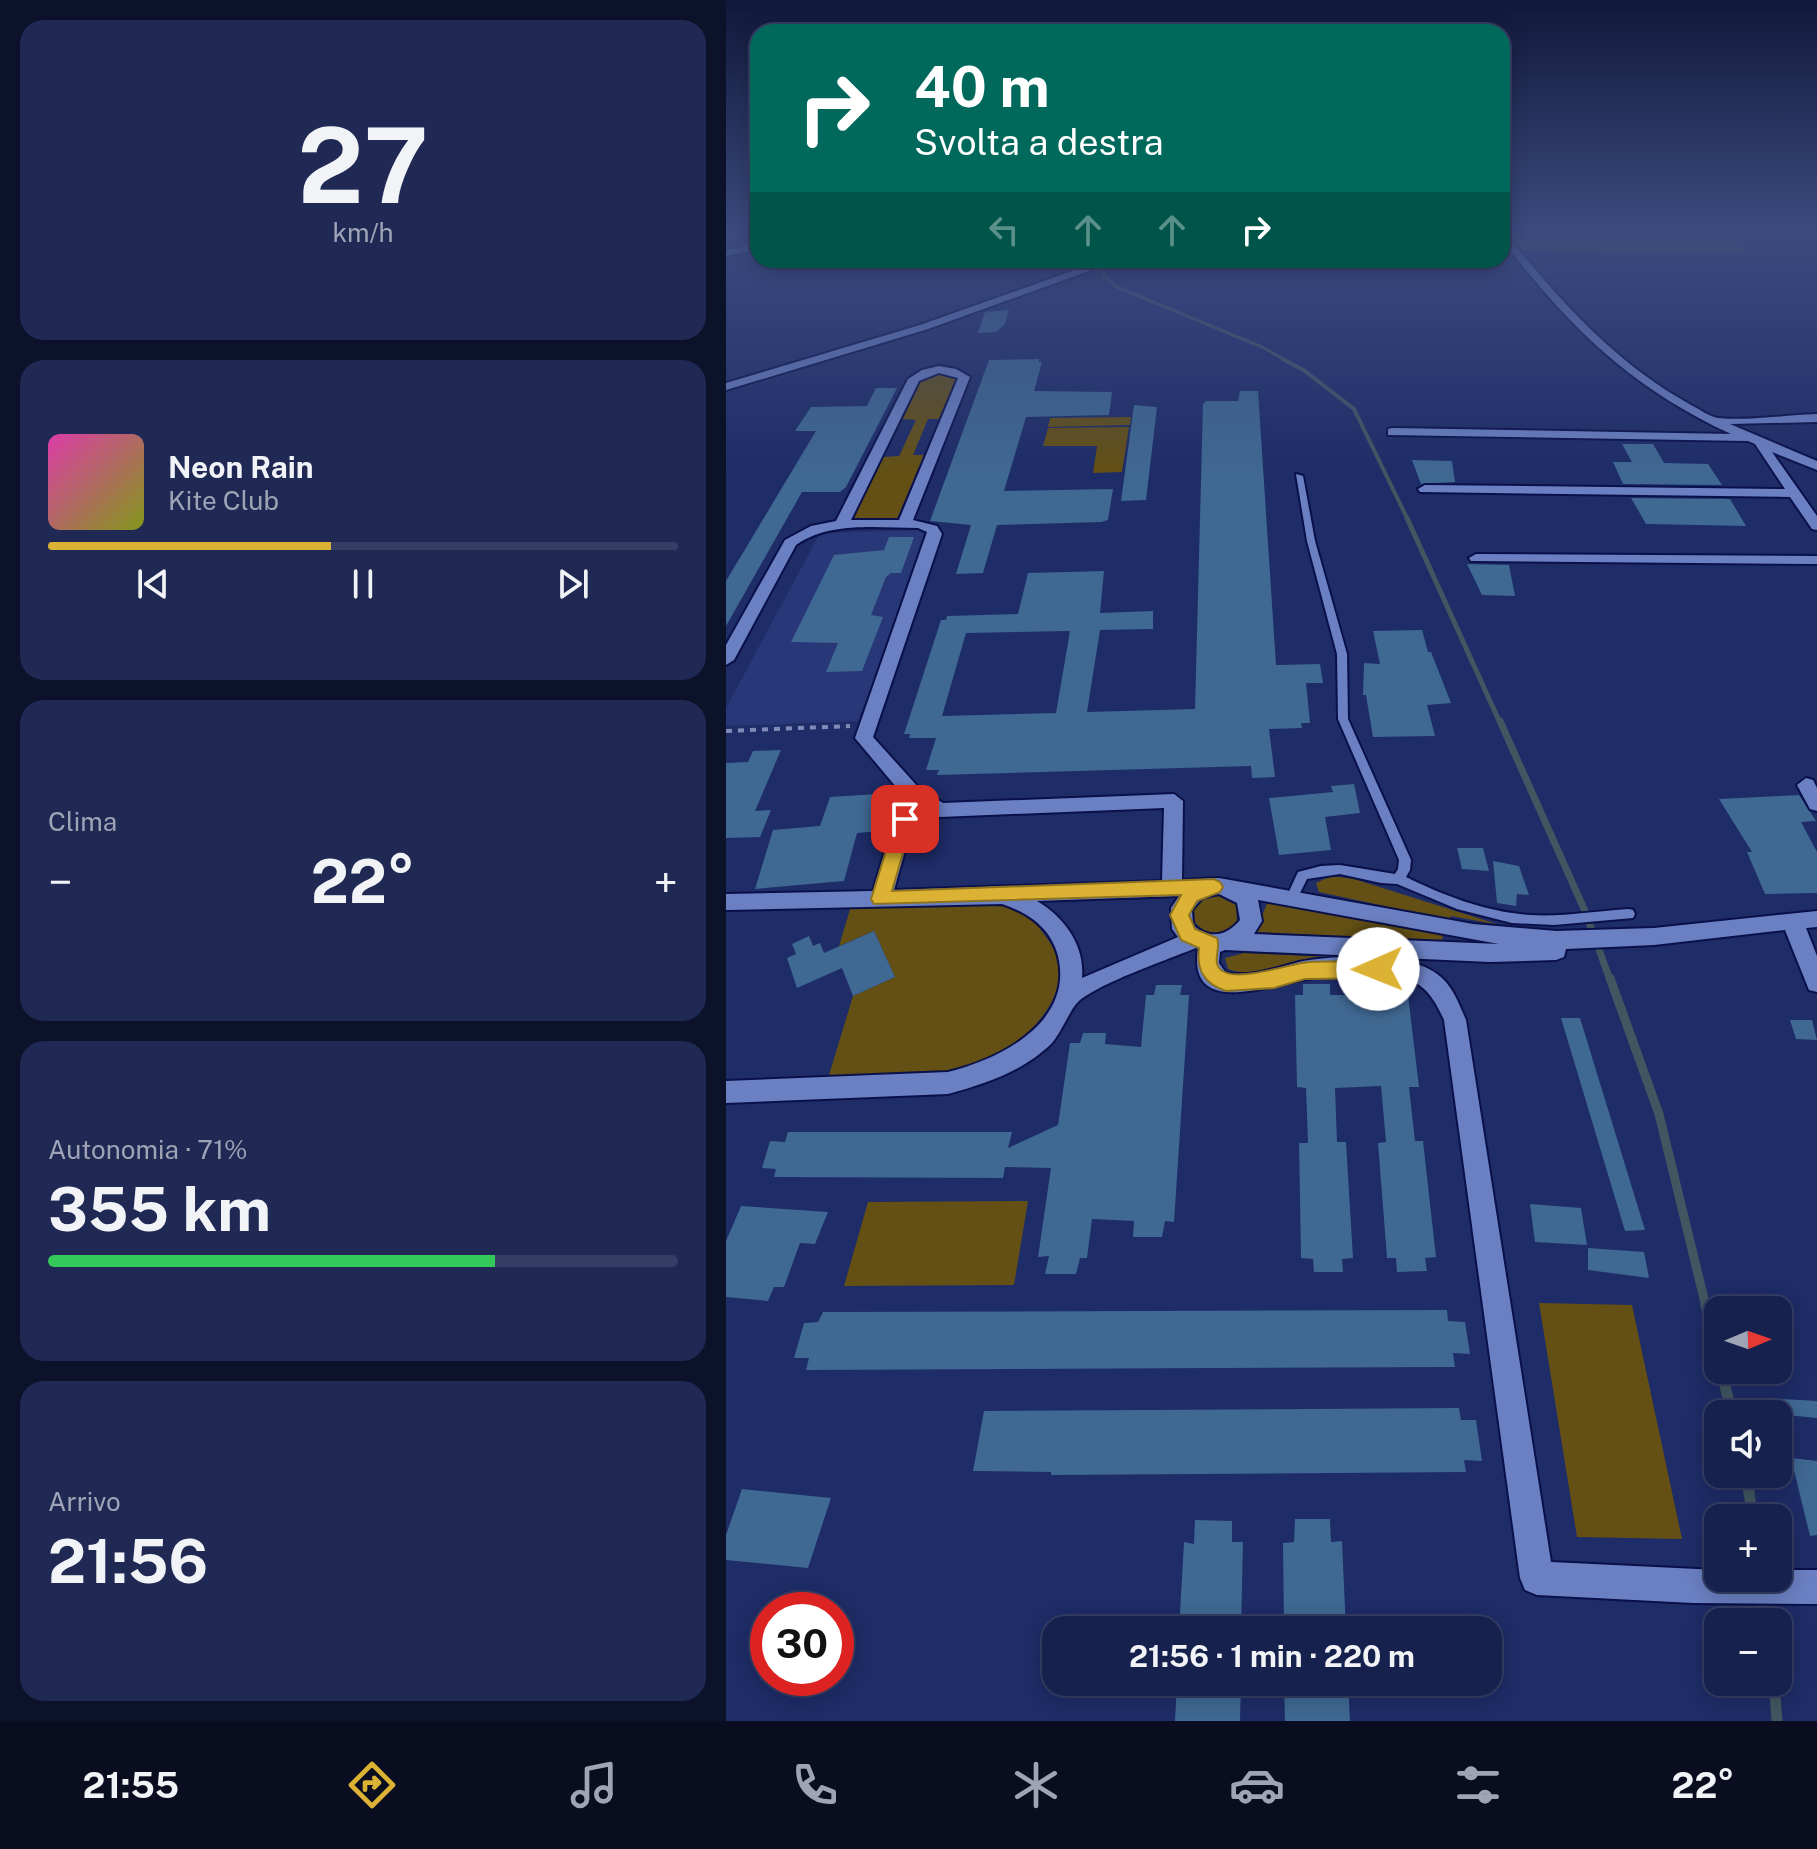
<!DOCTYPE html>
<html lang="it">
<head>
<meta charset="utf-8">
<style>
  body { margin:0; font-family:"Public Sans",sans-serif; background:#1f2954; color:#f1f3f6; height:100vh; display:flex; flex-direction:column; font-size:30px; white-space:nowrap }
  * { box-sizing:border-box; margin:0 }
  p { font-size:26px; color:#9ea3b6 }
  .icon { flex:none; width:44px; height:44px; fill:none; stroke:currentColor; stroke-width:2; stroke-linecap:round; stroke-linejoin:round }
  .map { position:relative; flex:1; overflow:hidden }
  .details { display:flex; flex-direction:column; gap:20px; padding:20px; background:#0c122a; width:726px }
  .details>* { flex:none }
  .guide { position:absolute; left:24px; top:24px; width:760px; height:244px; border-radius:24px; box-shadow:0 4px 20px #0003,0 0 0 2px #353e65; background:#00695c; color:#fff; overflow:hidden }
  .needle { width:52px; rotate:88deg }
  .buttons { position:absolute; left:978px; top:1296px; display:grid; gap:16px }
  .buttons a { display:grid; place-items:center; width:88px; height:88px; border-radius:16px; background:#16214d; box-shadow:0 4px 20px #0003,0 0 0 2px #353e65; font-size:40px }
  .speed { position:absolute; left:24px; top:1592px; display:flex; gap:16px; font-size:40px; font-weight:700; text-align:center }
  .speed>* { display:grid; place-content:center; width:104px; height:104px; border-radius:50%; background:#16214d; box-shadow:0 4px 20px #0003,0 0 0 2px #353e65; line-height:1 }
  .speed .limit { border:12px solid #d22; background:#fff; color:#111 }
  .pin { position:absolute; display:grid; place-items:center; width:68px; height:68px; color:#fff; margin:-34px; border-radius:16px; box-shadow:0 4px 12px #0006 }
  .me { position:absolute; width:88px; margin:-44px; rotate:269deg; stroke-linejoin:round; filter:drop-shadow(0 0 6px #0008) }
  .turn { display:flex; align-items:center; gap:28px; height:168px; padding:0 32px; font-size:36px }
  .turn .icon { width:104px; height:104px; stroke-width:2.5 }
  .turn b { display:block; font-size:56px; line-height:68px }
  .lanes { display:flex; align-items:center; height:76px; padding:0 32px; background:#0003; justify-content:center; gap:40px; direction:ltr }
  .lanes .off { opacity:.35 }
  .big { font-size:60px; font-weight:700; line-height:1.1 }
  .details .card { flex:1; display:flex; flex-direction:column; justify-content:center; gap:12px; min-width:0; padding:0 28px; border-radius:24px; background:#1f2954 }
  .details .dial { align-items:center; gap:0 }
  .dial b { font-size:104px; line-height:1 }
  .song { display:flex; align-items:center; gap:24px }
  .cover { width:96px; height:96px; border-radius:12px; background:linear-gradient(135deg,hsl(320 70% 55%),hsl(70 70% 35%)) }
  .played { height:8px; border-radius:4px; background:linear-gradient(90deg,#dbb233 45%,#353e65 45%) }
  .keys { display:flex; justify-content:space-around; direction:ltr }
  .heat { display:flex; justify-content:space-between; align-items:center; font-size:44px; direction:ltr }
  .charge { height:12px; border-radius:6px; background:linear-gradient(90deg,#34c759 71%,#353e65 0) }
  .trip { position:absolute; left:316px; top:1616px; width:460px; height:80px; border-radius:24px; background:#16214d; box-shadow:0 4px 20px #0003,0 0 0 2px #353e65; font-weight:700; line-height:80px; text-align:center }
  .menu { display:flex; height:128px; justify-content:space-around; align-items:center; background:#090d1f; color:#9ea3b6 }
  .menu .icon { width:56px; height:56px }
  .menu .on { color:#dbb233 }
  .menu b { font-size:36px; color:#f1f3f6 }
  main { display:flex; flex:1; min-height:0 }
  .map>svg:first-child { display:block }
</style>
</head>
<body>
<main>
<section class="details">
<div class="card dial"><b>27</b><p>km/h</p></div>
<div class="card">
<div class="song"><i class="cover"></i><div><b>Neon Rain</b><p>Kite Club</p></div></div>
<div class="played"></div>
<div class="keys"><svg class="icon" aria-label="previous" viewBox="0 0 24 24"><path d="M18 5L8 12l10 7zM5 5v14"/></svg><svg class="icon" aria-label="pause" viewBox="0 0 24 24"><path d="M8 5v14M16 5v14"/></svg><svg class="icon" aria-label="next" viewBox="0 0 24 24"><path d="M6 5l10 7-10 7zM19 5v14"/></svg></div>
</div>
<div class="card"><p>Clima</p>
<div class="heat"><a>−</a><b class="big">22°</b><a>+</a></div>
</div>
<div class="card"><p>Autonomia · 71%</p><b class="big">355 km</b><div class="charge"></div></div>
<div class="card"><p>Arrivo</p><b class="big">21:56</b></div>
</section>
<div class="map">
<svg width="1091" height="1721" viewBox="0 0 1091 1721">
  <rect width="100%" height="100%" fill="#1e2c67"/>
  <path fill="#283777" d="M190,530L202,535L197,554L132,721L0,726V708L94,533Z"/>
  <path fill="#645014" d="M786,234H1001L1020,252L795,251Z
    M212,373L221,374L230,380L213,419H202L187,455H198L170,521L126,522L157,457L173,456L190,420L176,419L196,378Z
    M405,417L404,425L322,427L324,418Z
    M403,427L396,472L367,473L371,446H317L322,428Z
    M605,876L628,879L774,925L725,916L724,920L593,892L590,883Z
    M492,896L510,905L511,922C498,935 481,937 469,922L468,910L477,900Z
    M543,899L717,933L716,941L529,932Z
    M259,903C270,905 284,906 294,912C305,917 313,927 320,937C357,985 308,1036 266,1057C218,1082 155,1074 103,1075L127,996L169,977L148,931L113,946L125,906Z
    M518,953L675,960L674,962C637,965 532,981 502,969L499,958Z
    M302,1201L288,1285L118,1286L142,1202Z
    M813,1303L906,1305L956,1539L851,1537Z"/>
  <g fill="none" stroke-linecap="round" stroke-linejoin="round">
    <path stroke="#415661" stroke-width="3" d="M383,260L377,265L378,276L391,287L536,347L561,361"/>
    <path stroke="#415661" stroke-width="4" d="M557,359L579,371L628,409L682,520"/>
    <path stroke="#415661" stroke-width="5" d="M681,518L774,723"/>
    <path stroke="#415661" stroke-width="7" d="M774,721L859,911L884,980"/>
    <path stroke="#415661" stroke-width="9" d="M884,978L933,1114L980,1307"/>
    <path stroke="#415661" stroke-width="11" d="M980,1305L992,1356
      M995,1370L1006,1414
      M1020,1474L1027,1518
      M1035,1578L1040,1622
      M1048,1682L1051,1721"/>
  </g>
  <path fill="#3f6892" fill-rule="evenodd" d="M283,310L279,324L270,332L252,333L259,312Z
    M313,359V362H316L308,391L386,392L383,415L300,417L278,491L387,489L382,520L375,522L271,525L257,573L230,574L245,525L204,521L263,360Z
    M150,388H171L120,487L114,492H76L0,626V581L90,431H69L85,407L141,406Z
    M514,391H532L550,665L594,664L597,683H580L584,723H575L576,728L543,729L549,777L526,778L525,766L211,775L213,770H200L210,738H183L184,734H178L215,620H220L221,616L292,614L302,573L378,571L374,613L427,611V629L374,630L361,712L469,709L477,404L480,401H512ZM344,631L330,713L216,716L240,633Z
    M408,405L431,407L420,500L395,501Z
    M896,444H927L938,463L982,464L996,485L897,484L887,462H906Z
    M686,460L726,461L729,482L695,484Z
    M905,498L1004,499L1020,526L920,524Z
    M163,537H188L175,573H165L160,577L145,615L157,617L136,671L100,672L112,643L65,642L108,555L158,550Z
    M741,564L783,565L789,596L756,595Z
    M696,630L702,652H705L725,703L701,705L709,736L647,737L640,695H637L638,663L654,664L647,631Z
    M55,750L29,811L45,810L34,837L0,838V763L22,762L27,751Z
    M628,784L634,813L599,817L605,850L553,855L543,798L607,792L605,786Z
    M166,793L156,831L131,833L118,881L29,889L47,830L94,826L104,797Z
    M1073,795L1090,821L1075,822L1091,852V893L1039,894L1021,852H1026L993,799Z
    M731,848H757L763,871L736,869Z
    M767,861L793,866L803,895L791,894L790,906L771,903Z
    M148,931L169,977L127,996L116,968L71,988L61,958L70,954L66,944L83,936L87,946L94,943L98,953Z
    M577,984H604V995H647L645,984H673L675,994L682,995L693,1087H683L689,1141H697L710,1257L699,1258L701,1271L671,1272L670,1258H661L652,1143L660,1142L655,1086L609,1088L611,1142H620L627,1258L616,1259L617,1272H588L587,1259L575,1258L573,1143H582L580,1088L571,1087L569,995H577Z
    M430,985H456L454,995H463L448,1222L439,1221L436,1237H407L408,1221L366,1219L361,1258H354L350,1274H319L323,1256L312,1257L325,1168L279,1167L277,1178L48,1177L50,1169L36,1168L44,1141L59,1142L62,1132H286L282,1148L332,1125L344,1043H354L357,1033H380L379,1044L415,1047L420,995H428Z
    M835,1018H854L919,1230L899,1231Z
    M1064,1020H1086L1091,1040L1070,1039Z
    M804,1204L855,1208L861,1245L809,1242Z
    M15,1206L102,1212L89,1244L74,1243L58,1287H48L42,1301L0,1297V1241Z
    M862,1248L918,1252L923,1278L862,1270Z
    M721,1310L722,1321L739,1322L744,1354L727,1353L729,1367L80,1370L83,1358H68L78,1323L92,1322L97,1312Z
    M1039,1398L1091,1401V1418L1038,1413Z
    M733,1408L735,1420H750L756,1461L738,1460L740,1472L325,1475V1472L247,1471L258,1411Z
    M1065,1458L1091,1461V1535L1084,1536Z
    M16,1489L105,1498L82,1568L0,1560V1535Z
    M569,1519H604L605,1542L616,1541L620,1630H558L557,1543L568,1542Z
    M469,1520L506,1521V1542H517L515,1630H453L458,1542L468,1544Z
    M451,1682H515L514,1721H449Z
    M558,1682H622L624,1721H559Z"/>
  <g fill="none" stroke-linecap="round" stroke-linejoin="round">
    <g stroke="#0a1049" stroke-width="4">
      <path id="lane" d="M570,474L577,476L589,541L621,654L622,719L685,860L684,870L680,877C719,896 760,912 804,915C837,917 870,911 903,909L907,910L909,914L907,918L828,925L786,923L731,909L671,884L655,883L614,874L581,879L571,899H563L561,896L572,872L595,866L614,865L669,874L672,869L673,860L612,719L611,654L581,541Z"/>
    </g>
    <g stroke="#0a1049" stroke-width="4">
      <path id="street" d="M776,234H780C833,300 890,364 965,405C973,409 984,417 992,418C1024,421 1059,415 1091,414V422L1004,424L1091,461V470L1046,452L1091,516V530L1086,529L1064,497L694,492L692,489L699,485L1059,489L1029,444L1022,441L662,435V429L666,428L1005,434C905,388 843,327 776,240Z
        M32,243V249L0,256V250Z
        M363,265L366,270L202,329L0,390V383L194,325Z
        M213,366L230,369L244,377L187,520L211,526L216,534L147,737L193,788L217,803L448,794L457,801L456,880L493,878L747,924L830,931L928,928L1091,911V927L1080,928L1091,956V992L1083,990L1059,930L928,945L840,949L838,957L830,960L764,962L499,950L494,952L493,963L500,973C525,978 549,968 573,962C607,955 682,952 711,974C726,984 733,1004 740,1020L825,1562L992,1570V1578H1052V1570H1091V1604L967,1603L811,1595L799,1590L794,1578L718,1020C712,1007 705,993 693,985C670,970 609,975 582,979C548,983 461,1020 472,949L470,948C443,959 371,984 352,1002C345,1008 336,1031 326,1043C298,1071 259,1084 222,1094L0,1103V1081L222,1072C275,1059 348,1022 332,956C325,928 303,913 276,904L0,910V894L147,891L176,794L129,738L201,532L192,528C152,528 104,521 70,545L8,660L0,665V645L59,540L85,526L110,521L182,379L196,370ZM213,373L232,378L173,520H125L193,381ZM192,805L214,817L438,808L436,881L168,890ZM493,894L511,903L514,920C501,936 483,940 467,925L466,910L477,897ZM453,896L445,908L446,929L452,937L356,978C359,945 338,917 311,901ZM532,900L773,944L528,934L536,921Z
        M750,554L1091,556V564L745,561L743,558Z
        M1080,778L1087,780L1091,788V811L1084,809L1071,785Z"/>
    </g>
    <path stroke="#808cb7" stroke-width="4" stroke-dasharray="6 6" stroke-linecap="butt" d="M0,731L124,726"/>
    <use href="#lane" fill="#6b80c2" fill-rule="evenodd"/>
    <use href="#street" fill="#6b80c2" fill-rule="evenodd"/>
  </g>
  <linearGradient id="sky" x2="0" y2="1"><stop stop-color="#101839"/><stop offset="0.49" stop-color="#3b4b7f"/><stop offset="1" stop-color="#3b4b7f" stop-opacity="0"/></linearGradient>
  <rect width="1091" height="475" fill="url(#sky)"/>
  <path fill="#dbb233" stroke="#8e7421" stroke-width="2" d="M179,813L187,819L166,891L488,879L494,882L497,887L494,892L471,901L463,915L469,929L491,938C495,947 487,960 493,968C506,985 565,963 583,962C606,961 629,961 652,961L659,964L662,969L659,975L652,978L579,979L548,988L500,991C478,984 470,970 473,948L455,940L444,915L455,895L148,904L145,899L170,819Z"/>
</svg>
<div class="buttons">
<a><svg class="needle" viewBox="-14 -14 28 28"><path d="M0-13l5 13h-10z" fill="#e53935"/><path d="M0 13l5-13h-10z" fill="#9ea3b6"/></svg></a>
<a><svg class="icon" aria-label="sound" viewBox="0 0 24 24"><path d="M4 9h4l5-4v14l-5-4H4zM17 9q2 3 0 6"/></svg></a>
<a>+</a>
<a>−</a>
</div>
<div class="speed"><div class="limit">30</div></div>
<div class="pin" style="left:179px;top:819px;background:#d93025"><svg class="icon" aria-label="arrive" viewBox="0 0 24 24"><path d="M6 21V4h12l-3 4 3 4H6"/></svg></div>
<svg class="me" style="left:652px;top:969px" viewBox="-20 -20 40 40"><circle r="19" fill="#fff"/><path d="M0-13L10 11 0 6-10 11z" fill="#dbb233"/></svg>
<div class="trip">21:56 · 1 min · 220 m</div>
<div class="guide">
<div class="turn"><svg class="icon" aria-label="right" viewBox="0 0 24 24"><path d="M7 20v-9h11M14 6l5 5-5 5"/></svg><div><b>40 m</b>Svolta a destra</div></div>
<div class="lanes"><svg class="icon off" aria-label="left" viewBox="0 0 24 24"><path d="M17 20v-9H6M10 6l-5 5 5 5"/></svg><svg class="icon off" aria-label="ahead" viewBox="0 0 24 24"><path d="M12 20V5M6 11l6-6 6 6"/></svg><svg class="icon off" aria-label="ahead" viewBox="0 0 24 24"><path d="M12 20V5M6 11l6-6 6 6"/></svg><svg class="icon" aria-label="right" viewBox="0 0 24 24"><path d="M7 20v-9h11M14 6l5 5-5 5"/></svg></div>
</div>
</div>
</main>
<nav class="menu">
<b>21:55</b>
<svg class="icon on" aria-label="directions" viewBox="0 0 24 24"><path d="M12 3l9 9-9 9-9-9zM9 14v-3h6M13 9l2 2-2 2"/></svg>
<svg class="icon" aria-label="music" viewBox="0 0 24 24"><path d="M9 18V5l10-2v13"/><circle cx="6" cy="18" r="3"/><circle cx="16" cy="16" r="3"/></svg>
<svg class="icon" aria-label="phone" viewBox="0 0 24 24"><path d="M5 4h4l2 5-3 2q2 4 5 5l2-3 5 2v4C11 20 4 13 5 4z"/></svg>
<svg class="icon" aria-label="climate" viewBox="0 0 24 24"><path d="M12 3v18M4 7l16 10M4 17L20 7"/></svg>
<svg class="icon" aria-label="car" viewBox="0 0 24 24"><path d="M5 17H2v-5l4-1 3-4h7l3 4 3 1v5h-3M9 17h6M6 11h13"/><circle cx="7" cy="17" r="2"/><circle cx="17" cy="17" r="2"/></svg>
<svg class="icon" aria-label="filters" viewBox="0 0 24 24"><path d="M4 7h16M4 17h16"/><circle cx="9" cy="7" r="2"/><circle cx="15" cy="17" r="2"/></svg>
<b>22°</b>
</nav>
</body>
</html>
